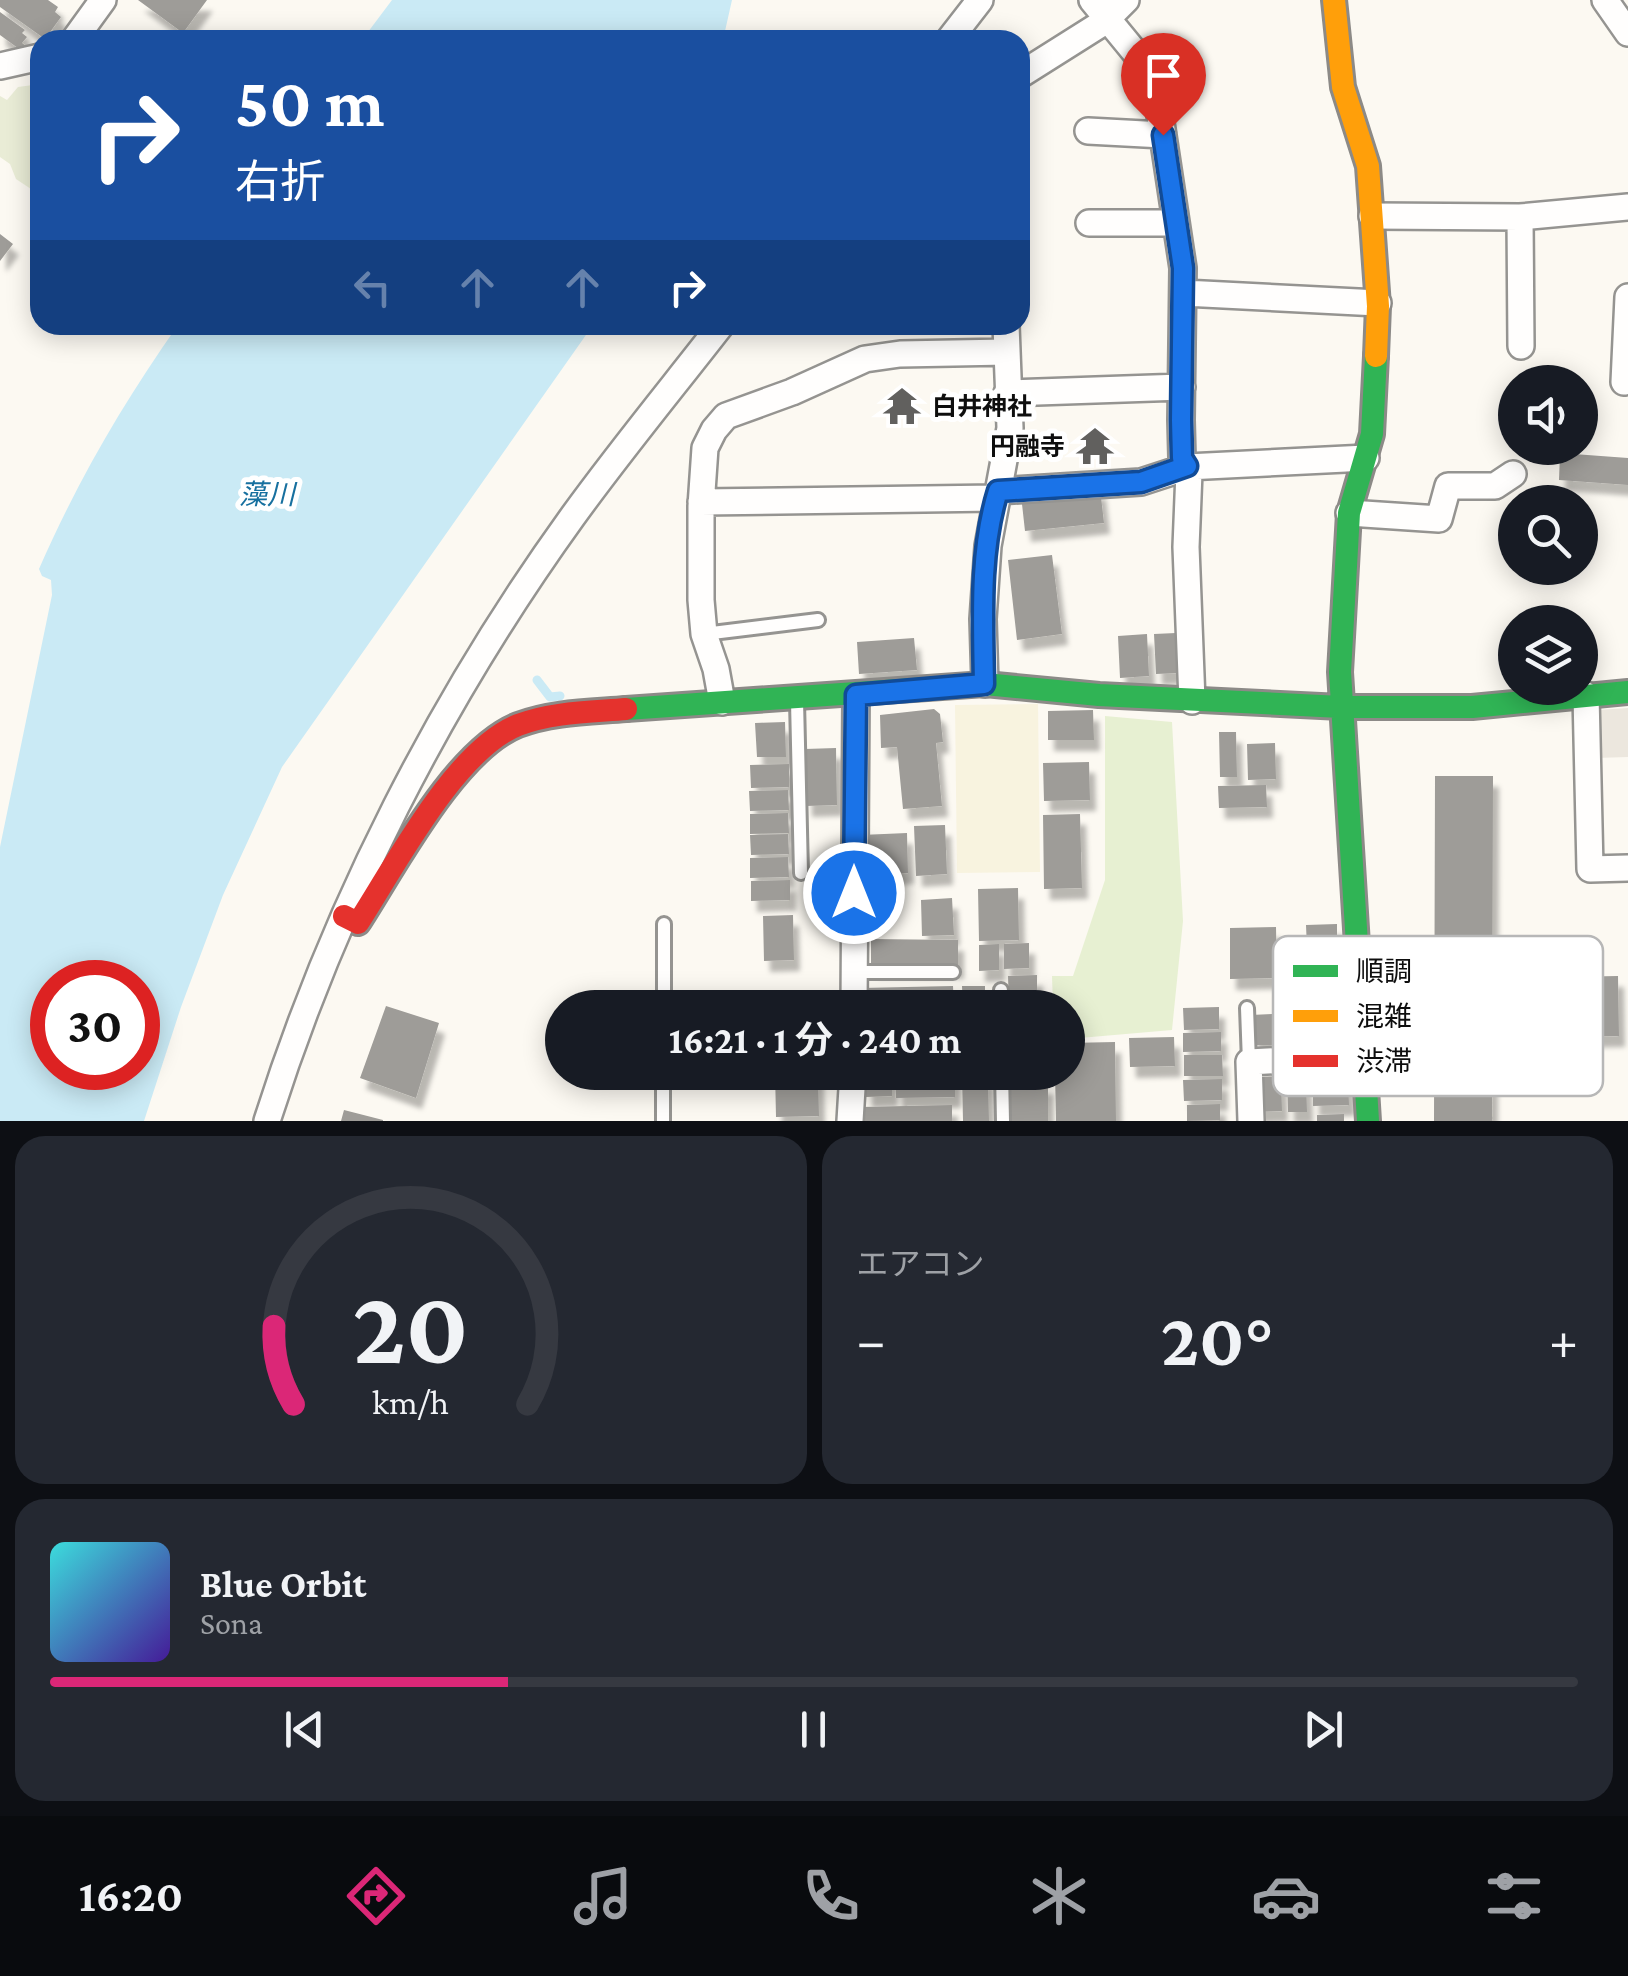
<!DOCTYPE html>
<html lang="ja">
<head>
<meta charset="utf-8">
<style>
  body { margin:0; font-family:"Crimson Pro","Noto Sans JP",serif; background:#242831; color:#f1f3f6; height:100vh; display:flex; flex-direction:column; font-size:38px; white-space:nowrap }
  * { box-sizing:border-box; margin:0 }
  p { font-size:32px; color:#9ea1a6 }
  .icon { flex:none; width:55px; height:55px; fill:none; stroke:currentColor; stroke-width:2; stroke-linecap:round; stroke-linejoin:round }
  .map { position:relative; height:1121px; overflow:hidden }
  .drawer { display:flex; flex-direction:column; gap:15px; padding:15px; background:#0d0f14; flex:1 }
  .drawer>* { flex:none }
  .top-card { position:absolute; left:30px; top:30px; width:1000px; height:305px; border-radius:30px; box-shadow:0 5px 25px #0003; background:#1a4fa0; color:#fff; overflow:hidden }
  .fabs { position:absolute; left:1498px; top:365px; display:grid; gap:20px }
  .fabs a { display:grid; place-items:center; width:100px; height:100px; border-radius:50%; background:#171b24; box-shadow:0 5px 25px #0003; font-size:50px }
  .speed { position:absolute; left:30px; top:960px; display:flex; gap:20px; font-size:50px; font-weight:700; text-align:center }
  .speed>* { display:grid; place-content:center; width:130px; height:130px; border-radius:50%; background:#171b24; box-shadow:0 5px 25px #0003; line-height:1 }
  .speed .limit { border:15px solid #d22; background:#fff; color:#111 }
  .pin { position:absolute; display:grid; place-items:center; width:85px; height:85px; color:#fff; margin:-102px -42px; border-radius:50% 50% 50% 0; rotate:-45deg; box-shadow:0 0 10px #0007 }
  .pin .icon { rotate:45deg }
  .me { position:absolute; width:110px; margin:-55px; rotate:0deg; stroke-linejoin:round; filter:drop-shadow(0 0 8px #0008) }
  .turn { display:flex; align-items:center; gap:35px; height:210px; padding:0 40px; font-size:45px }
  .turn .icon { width:130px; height:130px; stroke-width:2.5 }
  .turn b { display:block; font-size:70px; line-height:85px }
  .lanes { display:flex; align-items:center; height:95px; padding:0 40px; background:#0003; justify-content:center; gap:50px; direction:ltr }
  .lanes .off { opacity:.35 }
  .big { font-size:75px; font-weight:700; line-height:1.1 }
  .drawer .tile { flex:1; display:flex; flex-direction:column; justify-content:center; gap:15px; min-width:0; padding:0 35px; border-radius:30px; background:#242831 }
  .drawer .dial { align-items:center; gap:0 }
  .dial svg { height:260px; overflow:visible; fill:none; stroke:#363941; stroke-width:7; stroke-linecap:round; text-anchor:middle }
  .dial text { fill:#f1f3f6; stroke:none }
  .song { display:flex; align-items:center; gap:30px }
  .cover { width:120px; height:120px; border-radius:15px; background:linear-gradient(135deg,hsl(180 70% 55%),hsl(260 70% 35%)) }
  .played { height:10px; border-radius:5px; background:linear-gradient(90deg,#db2777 30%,#363941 30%) }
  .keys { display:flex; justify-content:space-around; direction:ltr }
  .heat { display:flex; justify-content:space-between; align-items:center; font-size:55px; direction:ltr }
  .drawer .tiles { flex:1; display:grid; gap:15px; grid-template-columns:1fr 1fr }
  .tile:last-child { grid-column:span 2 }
  .trip { position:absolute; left:545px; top:990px; width:540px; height:100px; border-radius:50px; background:#171b24; box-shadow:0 5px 25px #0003; font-weight:700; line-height:100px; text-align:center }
  .tab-bar { display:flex; height:160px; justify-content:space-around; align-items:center; background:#090b0e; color:#9ea1a6 }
  .tab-bar .icon { width:70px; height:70px }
  .tab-bar .on { color:#db2777 }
  .tab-bar b { font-size:45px; color:#f1f3f6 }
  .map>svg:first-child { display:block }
</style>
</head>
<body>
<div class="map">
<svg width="1628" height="1121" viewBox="0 0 1628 1121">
  <defs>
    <filter id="shadow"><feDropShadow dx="6" dy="11" stdDeviation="2.5" flood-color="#0004"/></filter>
  </defs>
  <rect width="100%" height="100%" fill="#fcf9f2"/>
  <path fill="#f8f3df" d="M1038,704L1040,872L957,873L955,705Z"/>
  <path fill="#e7f0d2" d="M1105,716L1172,722L1183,921L1172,1030L1068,1039V1008L1053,1007L1052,976H1073L1105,880Z"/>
  <path fill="#e9ecd6" d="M40,84V195L16,179L10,164L0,157V96L7,100L18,87Z"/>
  <path fill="#ece7de" d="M1628,708V757L1596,758L1597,710Z"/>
  <path fill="#caeaf5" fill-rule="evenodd" d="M392,0H732L723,40H362Z
    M178,325H593L282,767L223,895L181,1007L144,1121H0V847L52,595L51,580L42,576L39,569C77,482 123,403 178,325ZM52,982H138V1068H52Z"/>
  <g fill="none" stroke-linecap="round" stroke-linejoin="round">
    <path stroke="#caeaf5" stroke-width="9" d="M537,680L550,697L560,696"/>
  </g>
  <path fill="#9e9c98" filter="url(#shadow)" d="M0,0H48L58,7L55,12L61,17L45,39L0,7Z
    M138,0H207L183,33Z
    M0,12L25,30L22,33L27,37L22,43L26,46L22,51L0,35Z
    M0,234L13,244L0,261Z
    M1560,453L1628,458V485L1559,480Z
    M1100,488L1104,523L1025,531L1021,495Z
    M1052,555L1062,634L1017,640L1008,560Z
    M1176,633L1178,673L1156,674L1154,634Z
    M1147,634L1149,676L1120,678L1118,636Z
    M914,638L917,670L859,674L857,642Z
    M934,709L940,714L943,742L936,743L942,806L903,809L897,747L881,748L880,715Z
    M1093,710L1094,740H1048V711Z
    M785,722L786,757H757L755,723Z
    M1219,732H1236L1237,777H1220Z
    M1275,743L1276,779L1248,780L1247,744Z
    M836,748L837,805L806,806L805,749Z
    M1089,762L1090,800L1044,801L1043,763Z
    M789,764V787L751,788L750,765Z
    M1435,776H1493L1492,1121H1434Z
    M1266,785L1267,807L1219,808L1218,786Z
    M788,790L789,810L750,811L749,791Z
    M788,813L789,833L750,834V814Z
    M1080,814L1082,888L1044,889L1043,815Z
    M945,825L947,874L916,876L914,826Z
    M907,833L908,873L863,876L861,835Z
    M788,834L789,854L751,855L750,835Z
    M788,857L789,877L750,878V858Z
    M790,880V900L751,901V881Z
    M1018,888L1019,940L979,941L978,889Z
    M952,898L954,935L922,936L921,900Z
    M793,915L794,960L764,961L763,916Z
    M1337,924V948L1307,949L1306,925Z
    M1276,927L1277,978L1230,979V928Z
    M871,939L958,940V968L871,967Z
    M1029,943V968L1004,969V944Z
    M999,944V970L979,971V945Z
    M1037,975V1008H1009L1008,976Z
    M1618,976L1619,1036L1565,1037L1564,977Z
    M953,986L954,1008H861V988Z
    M962,986H985V1008H963Z
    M386,1006L439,1023L416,1098L360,1078Z
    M1219,1007V1029L1184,1030L1183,1008Z
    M1272,1014L1273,1045H1252L1251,1015Z
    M1221,1032V1051L1183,1052V1033Z
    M1174,1037L1175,1066L1130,1067L1129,1038Z
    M1115,1042L1116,1121H1056L1055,1072H1068V1043Z
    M1184,1055H1222L1223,1076H1184Z
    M775,1072H818L819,1116L776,1117Z
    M865,1072H892V1096L866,1097Z
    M895,1072H955V1097L896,1098Z
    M1348,1072L1349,1105L1313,1106V1073Z
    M988,1076L989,1121H963L962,1077Z
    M1281,1076L1282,1111L1254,1112L1253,1077Z
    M1306,1076L1307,1112H1288L1287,1077Z
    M1222,1079V1100L1184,1101L1183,1080Z
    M1048,1083V1121H1011L1010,1084Z
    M1220,1104V1120L1187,1121V1105Z
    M952,1105V1121H862L861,1107Z
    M344,1110L383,1120V1121H341Z
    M1344,1114V1121H1317V1115Z"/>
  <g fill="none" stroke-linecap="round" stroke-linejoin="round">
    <g stroke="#959491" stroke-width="18">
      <path id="lane" d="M704,634L818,620
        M797,701L801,873
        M854,972H953
        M1001,990V1008
        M664,1008V924
        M1247,1008L1249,1062
        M1002,1072L1003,1121
        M663,1121V1072"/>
    </g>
    <g stroke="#959491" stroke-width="30">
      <path id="street" d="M1092,0L1147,67L1157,96L1183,268L1181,420L1182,458L1189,472L1186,547L1192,701
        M1605,0L1628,33
        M74,40L103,0
        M949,40L980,0
        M0,66L40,57
        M1020,75L1104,22L1126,0
        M1088,131L1163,135
        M1372,216L1520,217L1628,207
        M1520,217L1521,346
        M1089,223H1174
        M1184,293L1378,303
        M1624,382L1628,297
        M1007,393L1182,387
        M998,491L1141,482L1187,467L1366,458
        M701,502L996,498
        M1349,513L1439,519L1448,486H1495L1513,474
        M985,684L983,619L988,546L1010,428L1006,325
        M1586,695L1590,869L1628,868
        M722,702L716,669L704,634L701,600V506L705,448L714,430L726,416L792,392L865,359L900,354L1007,352
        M854,1008L856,695
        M267,1121C335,906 441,699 573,516C620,451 672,388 721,325
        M850,1121L853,1072
        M1251,1121L1249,1062L1364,1056"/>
    </g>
    <g stroke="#8c8a87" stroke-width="28">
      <path id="fast" d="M626,709L985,684L1099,695L1341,707H1472L1628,692
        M1368,1121L1340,672L1349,513L1372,434L1376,356"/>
    </g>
    <g stroke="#8c8a87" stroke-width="28">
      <path id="slow" d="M1334,0L1343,87L1368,166L1378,306L1376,356"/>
    </g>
    <g stroke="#8c8a87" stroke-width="28">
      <path id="jam" d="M344,916L358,923C395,866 455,750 518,725C552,712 590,712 626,709"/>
    </g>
    <use href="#lane" stroke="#fffefd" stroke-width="12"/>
    <use href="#street" stroke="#fffefd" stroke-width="25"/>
    <use href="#fast" stroke="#30b455" stroke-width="22"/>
    <use href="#slow" stroke="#ff9f0a" stroke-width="22"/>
    <use href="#jam" stroke="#e5322d" stroke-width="22"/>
  </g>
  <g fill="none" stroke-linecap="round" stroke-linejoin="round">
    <g stroke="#114b97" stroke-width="25">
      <path id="route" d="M854,893L856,695L984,684C983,620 979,552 998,491L1141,482L1187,466L1182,458L1181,420L1183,268L1163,135"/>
    </g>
    <use href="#route" stroke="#1a73e8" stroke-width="18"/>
  </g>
  <defs>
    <g id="temple-bare" transform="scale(3)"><path d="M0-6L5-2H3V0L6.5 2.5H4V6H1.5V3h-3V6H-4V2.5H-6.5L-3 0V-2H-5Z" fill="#61605e" stroke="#fff" stroke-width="2.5" paint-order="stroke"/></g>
  </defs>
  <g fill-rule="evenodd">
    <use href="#temple-bare" x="902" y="406"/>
    <use href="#temple-bare" x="1095" y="446"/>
  </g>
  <g text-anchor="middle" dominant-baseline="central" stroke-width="10" stroke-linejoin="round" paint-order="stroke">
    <g font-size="25" font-weight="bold" fill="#0e0e0e" stroke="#fff" text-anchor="start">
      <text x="932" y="406">白井神社</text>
      <text x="1065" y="446" text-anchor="end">円融寺</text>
    </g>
    <g font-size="28" font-style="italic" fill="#17709f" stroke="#fff">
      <text x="267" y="494">藻川</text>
    </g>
  </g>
  <rect x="1273" y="936" width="330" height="160" rx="15" fill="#fff" stroke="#b7b7b7" stroke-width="2.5"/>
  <rect x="1293" y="965" width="45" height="12" fill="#30b455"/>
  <rect x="1293" y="1010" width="45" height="12" fill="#ff9f0a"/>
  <rect x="1293" y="1055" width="45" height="12" fill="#e5322d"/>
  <g font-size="28" fill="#0e0e0e">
    <text x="1356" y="981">順調</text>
    <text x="1356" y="1026">混雑</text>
    <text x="1356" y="1071">渋滞</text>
  </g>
</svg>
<div class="fabs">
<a><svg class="icon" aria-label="sound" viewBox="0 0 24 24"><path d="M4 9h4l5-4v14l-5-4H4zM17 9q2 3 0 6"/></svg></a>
<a><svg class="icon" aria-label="search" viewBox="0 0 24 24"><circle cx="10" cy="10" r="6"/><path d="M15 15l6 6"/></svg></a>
<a><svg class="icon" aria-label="layers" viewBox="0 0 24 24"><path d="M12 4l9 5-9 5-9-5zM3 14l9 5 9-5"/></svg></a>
</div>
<div class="speed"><div class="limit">30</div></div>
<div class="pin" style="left:1163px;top:135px;background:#d93025"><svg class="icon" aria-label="arrive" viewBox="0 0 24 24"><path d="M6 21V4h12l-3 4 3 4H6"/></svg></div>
<svg class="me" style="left:854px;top:893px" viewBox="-20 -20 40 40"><circle r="17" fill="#1a73e8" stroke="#fff" stroke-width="3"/><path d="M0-11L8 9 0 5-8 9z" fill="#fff"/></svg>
<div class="trip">16:21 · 1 分 · 240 m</div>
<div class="top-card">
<div class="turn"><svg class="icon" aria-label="right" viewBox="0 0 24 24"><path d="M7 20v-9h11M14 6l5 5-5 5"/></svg><div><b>50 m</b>右折</div></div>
<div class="lanes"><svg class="icon off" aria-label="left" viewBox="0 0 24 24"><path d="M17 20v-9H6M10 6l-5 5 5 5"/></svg><svg class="icon off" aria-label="ahead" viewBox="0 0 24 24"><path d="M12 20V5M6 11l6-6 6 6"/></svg><svg class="icon off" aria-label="ahead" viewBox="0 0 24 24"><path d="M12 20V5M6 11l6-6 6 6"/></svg><svg class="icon" aria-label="right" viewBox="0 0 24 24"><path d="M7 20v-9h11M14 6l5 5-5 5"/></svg></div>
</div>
</div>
<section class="drawer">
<div class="tiles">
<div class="tile dial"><svg viewBox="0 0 100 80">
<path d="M14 69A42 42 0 1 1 86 69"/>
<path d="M14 69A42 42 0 0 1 8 45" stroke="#db2777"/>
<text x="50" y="56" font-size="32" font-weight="700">20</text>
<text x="50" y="72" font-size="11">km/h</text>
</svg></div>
<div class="tile"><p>エアコン</p>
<div class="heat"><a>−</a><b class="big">20°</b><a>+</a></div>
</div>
<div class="tile">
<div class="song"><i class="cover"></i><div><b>Blue Orbit</b><p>Sona</p></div></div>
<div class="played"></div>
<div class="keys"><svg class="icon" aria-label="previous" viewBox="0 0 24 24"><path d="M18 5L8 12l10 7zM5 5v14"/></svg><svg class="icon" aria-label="pause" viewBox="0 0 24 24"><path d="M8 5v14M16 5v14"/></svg><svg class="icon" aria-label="next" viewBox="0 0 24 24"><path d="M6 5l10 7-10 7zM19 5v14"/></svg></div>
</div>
</div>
</section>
<nav class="tab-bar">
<b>16:20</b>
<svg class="icon on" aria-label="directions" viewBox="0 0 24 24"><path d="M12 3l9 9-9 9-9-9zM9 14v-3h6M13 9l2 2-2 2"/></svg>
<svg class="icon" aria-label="music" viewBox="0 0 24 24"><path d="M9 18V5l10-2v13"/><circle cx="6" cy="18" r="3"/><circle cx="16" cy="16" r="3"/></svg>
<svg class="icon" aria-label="phone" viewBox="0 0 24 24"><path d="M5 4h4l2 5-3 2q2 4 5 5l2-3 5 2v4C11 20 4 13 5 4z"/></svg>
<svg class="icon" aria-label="climate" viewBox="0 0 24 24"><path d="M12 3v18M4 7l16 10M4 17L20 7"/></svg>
<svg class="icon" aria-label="car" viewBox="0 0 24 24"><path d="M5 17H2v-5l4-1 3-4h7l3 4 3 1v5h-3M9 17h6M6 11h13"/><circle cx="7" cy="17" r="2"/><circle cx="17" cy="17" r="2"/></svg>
<svg class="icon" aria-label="filters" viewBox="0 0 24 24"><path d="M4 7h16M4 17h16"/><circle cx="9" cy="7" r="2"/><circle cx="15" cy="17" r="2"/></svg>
</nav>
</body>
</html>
